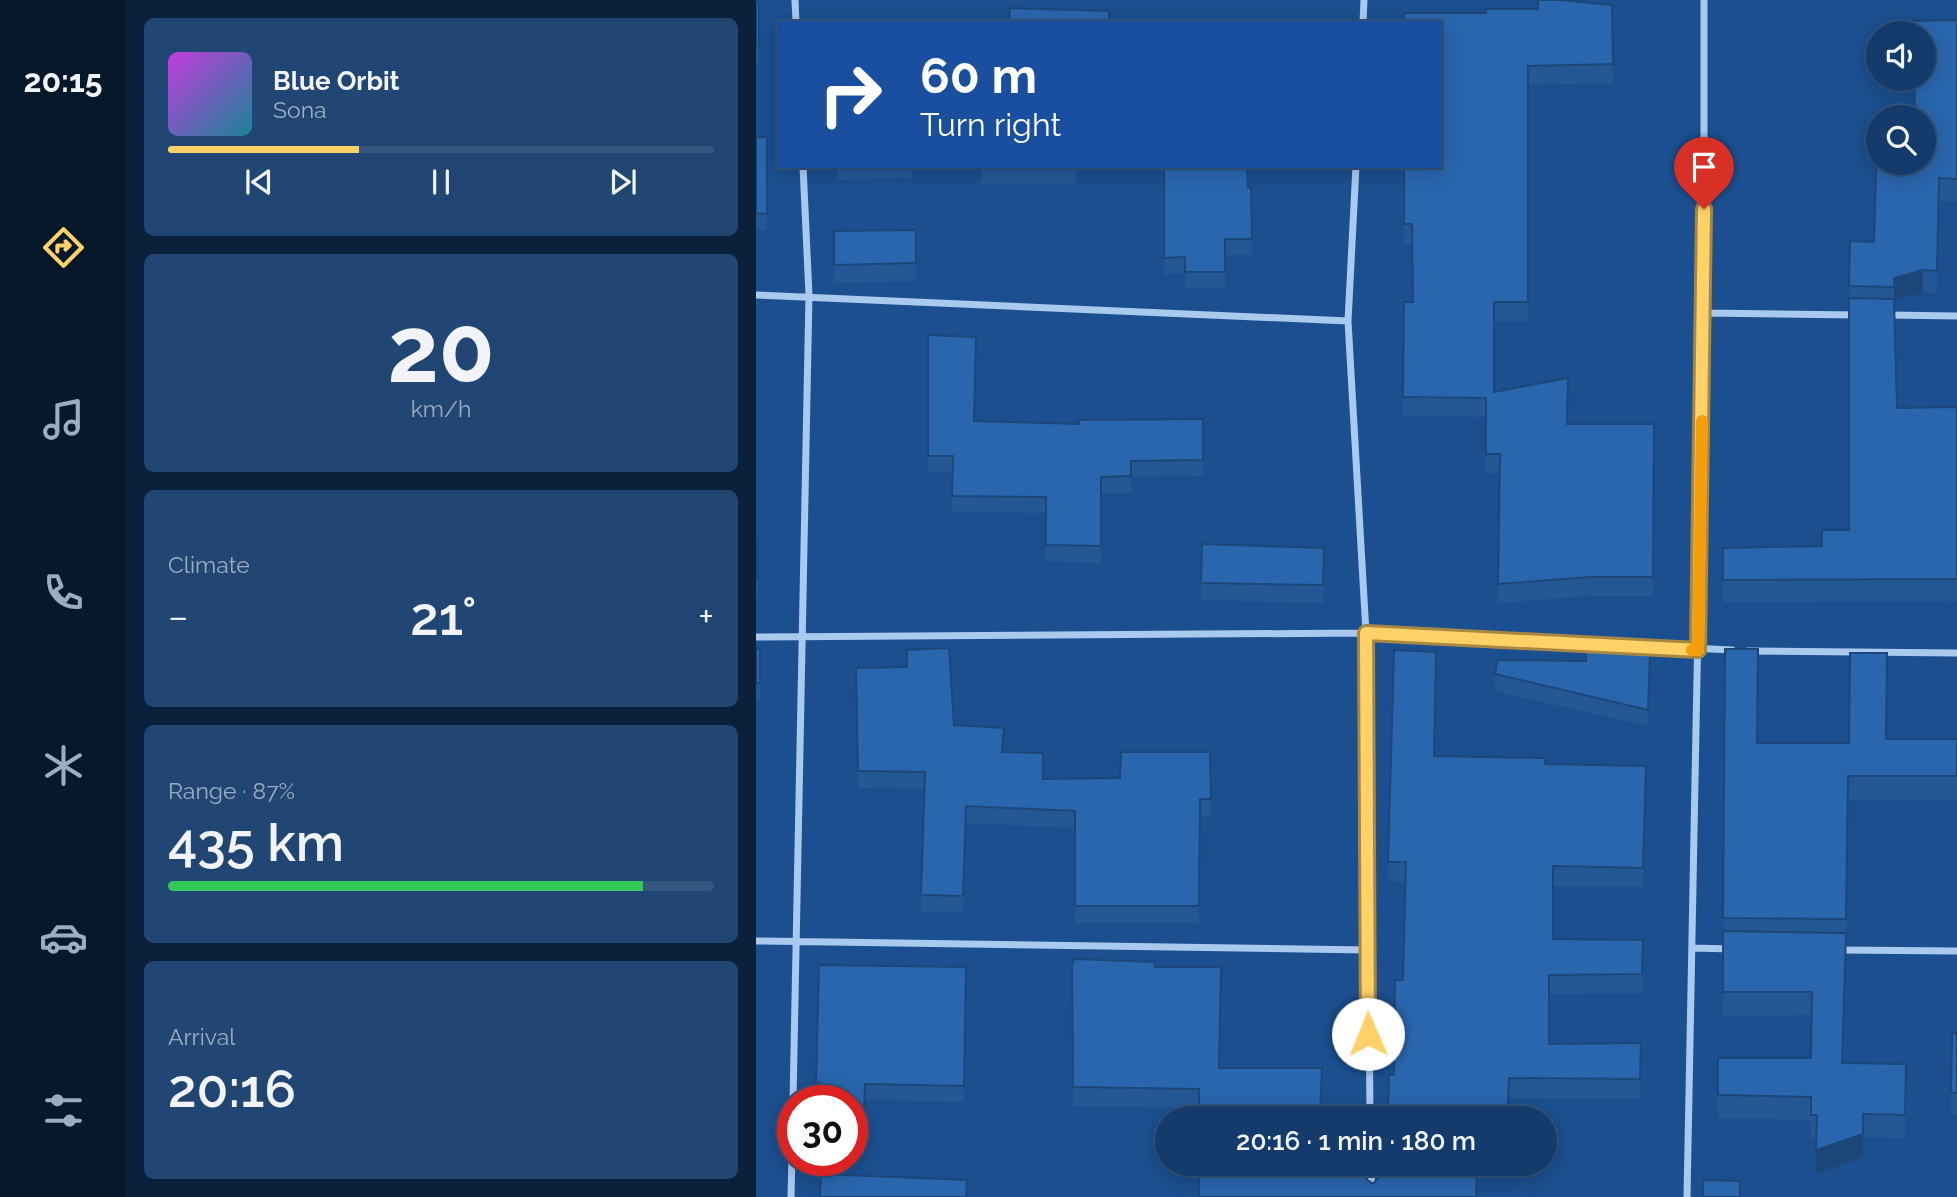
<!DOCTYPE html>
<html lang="en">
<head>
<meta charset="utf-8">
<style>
  body { margin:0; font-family:Raleway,sans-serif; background:#214673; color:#f1f3f6; height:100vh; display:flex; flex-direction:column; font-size:26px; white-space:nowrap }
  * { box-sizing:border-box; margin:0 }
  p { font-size:23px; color:#9dadc1 }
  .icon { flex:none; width:38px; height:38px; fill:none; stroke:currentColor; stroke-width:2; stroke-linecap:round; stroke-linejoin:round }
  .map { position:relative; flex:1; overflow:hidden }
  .details { display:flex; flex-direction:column; gap:18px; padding:18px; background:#0b203b; width:630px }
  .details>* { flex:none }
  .guide { position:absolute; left:21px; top:21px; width:665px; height:147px; border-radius:0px; box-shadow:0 4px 18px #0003,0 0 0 2px #33557e; background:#1a4fa0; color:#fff; overflow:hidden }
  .tools { position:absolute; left:1110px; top:21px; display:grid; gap:14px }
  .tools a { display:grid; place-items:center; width:70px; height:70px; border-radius:50%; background:#143b6b; box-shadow:0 4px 18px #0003,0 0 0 2px #33557e; font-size:35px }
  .speed { position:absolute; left:21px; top:1085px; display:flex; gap:14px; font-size:35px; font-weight:700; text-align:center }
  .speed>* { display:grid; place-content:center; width:91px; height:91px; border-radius:50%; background:#143b6b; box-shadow:0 4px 18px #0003,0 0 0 2px #33557e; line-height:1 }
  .speed .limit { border:10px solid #d22; background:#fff; color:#111 }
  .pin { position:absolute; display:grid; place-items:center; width:60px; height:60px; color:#fff; margin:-72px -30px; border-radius:50% 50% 50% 0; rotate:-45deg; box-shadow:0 0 7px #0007 }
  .pin .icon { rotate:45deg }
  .me { position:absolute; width:77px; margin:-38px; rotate:359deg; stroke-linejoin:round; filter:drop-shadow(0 0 5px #0008) }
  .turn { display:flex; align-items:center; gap:24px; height:147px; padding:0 28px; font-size:32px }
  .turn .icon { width:91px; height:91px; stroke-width:2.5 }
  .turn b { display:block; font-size:49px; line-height:60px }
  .big { font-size:52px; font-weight:600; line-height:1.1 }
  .details .widget { flex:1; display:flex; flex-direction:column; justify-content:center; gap:10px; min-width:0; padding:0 24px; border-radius:10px; background:#214673 }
  .details .dial { align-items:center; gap:0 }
  .dial b { font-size:91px; line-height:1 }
  .song { display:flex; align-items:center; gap:21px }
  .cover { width:84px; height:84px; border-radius:10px; background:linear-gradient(135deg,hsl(290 70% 55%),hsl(190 70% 35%)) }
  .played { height:7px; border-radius:4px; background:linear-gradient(90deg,#ffd166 35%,#33557e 35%) }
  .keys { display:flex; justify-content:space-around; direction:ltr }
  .heat { display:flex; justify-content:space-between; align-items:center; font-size:38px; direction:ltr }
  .charge { height:10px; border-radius:5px; background:linear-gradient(90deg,#34c759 87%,#33557e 0) }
  .trip { position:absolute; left:399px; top:1106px; width:402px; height:70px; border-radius:35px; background:#143b6b; box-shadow:0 4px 18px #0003,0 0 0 2px #33557e; font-weight:600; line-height:70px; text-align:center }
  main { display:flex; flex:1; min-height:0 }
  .dock { display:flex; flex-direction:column; width:126px; justify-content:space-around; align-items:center; background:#08182b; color:#9dadc1 }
  .dock .icon { width:49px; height:49px }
  .dock .selected { color:#ffd166 }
  .dock b { font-size:32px; color:#f1f3f6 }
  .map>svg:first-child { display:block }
</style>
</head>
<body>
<main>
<nav class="dock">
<b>20:15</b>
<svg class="icon selected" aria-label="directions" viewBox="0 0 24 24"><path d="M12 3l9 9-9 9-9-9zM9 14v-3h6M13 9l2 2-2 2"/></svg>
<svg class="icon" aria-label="music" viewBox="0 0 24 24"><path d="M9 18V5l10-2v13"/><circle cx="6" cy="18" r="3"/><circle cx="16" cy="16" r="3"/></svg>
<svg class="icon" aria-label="phone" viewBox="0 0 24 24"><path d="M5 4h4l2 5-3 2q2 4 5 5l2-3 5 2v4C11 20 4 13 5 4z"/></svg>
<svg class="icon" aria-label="climate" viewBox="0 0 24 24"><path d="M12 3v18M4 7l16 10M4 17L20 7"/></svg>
<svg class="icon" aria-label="car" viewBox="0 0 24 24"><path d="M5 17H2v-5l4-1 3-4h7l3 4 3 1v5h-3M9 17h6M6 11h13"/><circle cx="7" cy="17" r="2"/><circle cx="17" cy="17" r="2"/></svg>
<svg class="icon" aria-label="filters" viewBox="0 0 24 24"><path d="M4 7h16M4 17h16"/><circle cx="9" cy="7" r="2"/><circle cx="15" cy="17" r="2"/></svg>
</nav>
<section class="details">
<div class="widget">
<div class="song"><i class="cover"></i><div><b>Blue Orbit</b><p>Sona</p></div></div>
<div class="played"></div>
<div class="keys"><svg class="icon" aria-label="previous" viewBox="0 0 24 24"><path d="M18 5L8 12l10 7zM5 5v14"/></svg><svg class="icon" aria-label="pause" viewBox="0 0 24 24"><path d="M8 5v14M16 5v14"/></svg><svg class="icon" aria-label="next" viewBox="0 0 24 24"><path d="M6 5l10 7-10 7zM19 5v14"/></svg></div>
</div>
<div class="widget dial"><b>20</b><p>km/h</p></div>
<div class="widget"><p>Climate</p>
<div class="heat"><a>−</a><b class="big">21°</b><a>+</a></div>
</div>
<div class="widget"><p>Range · 87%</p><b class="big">435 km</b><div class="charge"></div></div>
<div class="widget"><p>Arrival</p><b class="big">20:16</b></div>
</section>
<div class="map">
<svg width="1201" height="1197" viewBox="0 0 1201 1197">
  <rect width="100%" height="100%" fill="#1b4f8f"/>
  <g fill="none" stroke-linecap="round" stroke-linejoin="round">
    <path stroke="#a9c9ee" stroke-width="7" d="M39,0L40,23
      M607,23L608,0
      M600,166L592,321L610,633L614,1118
      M0,295L592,321
      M948,313L1102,315
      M1132,315L1201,316
      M0,637L610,633L976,650
      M992,651L1201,653
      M0,941L611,950
      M936,948L976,949
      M1083,950L1201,951
      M37,1101L53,295L47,166
      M615,1164L616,1197
      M35,1197L37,1114
      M931,1197L948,313V0"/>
  </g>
  <path fill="#245895" d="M0,3H3V62H0Z
    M856,5L857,83L772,85V321H738V392L811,424H898L897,596H835L742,603L744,473H730V417L647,416L648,302H657L656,243H648V166L730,13L782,9Z
    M1201,20V201H1183L1181,293H1167L1138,300L1141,408L1201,407V601L967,602V548L1066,546L1093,530L1094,241L1118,242L1167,163L1159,113L1158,79H1167Z
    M0,137H11V230H0Z
    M81,166H156V178L81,180Z
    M225,166H321L320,184H225Z
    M407,166L492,188L495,187L496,255H469V288H429V273L408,274Z
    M160,230V281L78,283V231Z
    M172,335L219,421L323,424L447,419V476L375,477V493H345V563L290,561V513L196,512L197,473L172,472Z
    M0,539H2V598H0Z
    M568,566L567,603L445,600V583Z
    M0,649H4V701H0Z
    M969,649L1001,743H1093L1131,739H1201V800H1092L1090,956L1087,1063L1150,1088L1149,1138L1107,1137V1157L1060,1174L1061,1139H1055V1120L962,1118V1058H1055V1015L967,1016Z
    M100,668L198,725L247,752L287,779L364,778L454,752L455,816H444L443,923H319V828L210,823L207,913L165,912L168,789L102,788Z
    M894,669L892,726L739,691V674Z
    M678,756L789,764L890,785L887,887L797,886V939L887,940L886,993L793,994V1044L885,1043L884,1099L753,1098L752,1118H443V1108L317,1106L316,965L399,967L464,1068L566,1088L565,1113H632L638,1075L647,980L649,882L632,881V862Z
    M210,967L208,1102L109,1100L108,1127H96V1101L60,1099V1083Z
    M1201,1033V1115H1195V1093Z"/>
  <path fill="#1d4779" d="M1167,270V293L1138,300V278Z
    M894,652V669L892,726V710Z
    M1090,933V956L1086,1086V1063Z
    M1150,1064V1088L1149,1138V1115Z
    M1107,1114V1157L1060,1174V1150Z"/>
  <path fill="#2a66ad" stroke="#1d4779" stroke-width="2" d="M782,0H803L856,5L857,64L772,66V302H738V392L812,378L811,424H898L897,577H835L742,584L744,454H730V398L647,397L648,302H657L656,224H648V166H684V23H648V13H730V9H782Z
    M0,3H3V46H0Z
    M254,8L353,11V23H253Z
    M1201,20V179L1183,178L1181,271L1167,270L1138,278V287L1093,286L1094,241L1118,242L1121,141L1122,163H1167V117H1145L1146,113H1159L1158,79H1167V33H1157V21Z
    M0,137H11V214L0,213Z
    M408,166H491L492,188L495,187L496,239H469V272H429V257L408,258Z
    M160,230V263L78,265V231Z
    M1093,298L1138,299L1141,408L1201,407V579L967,580V548L1066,546V530H1093Z
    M172,335L220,337L218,421L323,424V420L447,419V460L375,461V476L345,477V546L290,545V497L196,496L197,456H172Z
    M0,539H2V580H0Z
    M446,544L568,548L567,585L445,583Z
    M193,648L198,725L248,728L246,752L287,753V779L364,778L365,752H454L455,799H444L443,906H319V811L210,806L207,896L165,895L169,772L102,771L100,668L151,667V650Z
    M0,649H4V683H0Z
    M969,649H1002L1001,743H1093L1094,653H1131L1130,739H1201V776H1092L1090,919L967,918Z
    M638,650L680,652L678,756L789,758V764L890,766L887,868L797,866V939L887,940L886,974L793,975V1044L885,1043L884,1079L753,1078L752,1105H722V1118H443V1089L317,1087L316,965L318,959L399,962V967H465L463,1068H566L564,1113H632L633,1075H638L639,980H647L650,862H632Z
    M830,652H894L892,710L739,674L741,660L830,661Z
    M967,931L1090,933L1086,1063L1150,1064L1149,1115L1107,1114V1134L1060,1150L1061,1115H1055V1097L962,1095V1058H1055L1056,992H967Z
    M63,965L210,967L208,1086L109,1084L108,1111H96V1101H64V1083H60Z
    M1196,1033H1201V1093H1195Z
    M443,1164H610V1179L617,1184L622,1178V1164H721L720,1197H443Z
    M65,1174L211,1180L210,1197H64Z
    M947,1180L984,1181V1197H947Z"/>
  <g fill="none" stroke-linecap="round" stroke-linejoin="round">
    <g stroke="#a68842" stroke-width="18">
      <path id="route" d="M612,1034L610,633L942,650L948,209"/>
    </g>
    <use href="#route" stroke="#ffd166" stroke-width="12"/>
    <path stroke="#f59e0b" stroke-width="12" d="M936,650H942L946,421"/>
  </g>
</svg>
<div class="tools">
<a><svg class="icon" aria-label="sound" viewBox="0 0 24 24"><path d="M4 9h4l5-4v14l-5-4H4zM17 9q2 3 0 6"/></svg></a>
<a><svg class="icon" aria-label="search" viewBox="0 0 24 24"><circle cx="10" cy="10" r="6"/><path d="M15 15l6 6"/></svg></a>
</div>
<div class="speed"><div class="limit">30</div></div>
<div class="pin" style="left:948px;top:209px;background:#d93025"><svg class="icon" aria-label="arrive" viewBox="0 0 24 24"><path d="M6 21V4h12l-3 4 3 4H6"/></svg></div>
<svg class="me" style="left:612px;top:1034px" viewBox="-20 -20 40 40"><circle r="19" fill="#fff"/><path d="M0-13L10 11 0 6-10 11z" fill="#ffd166"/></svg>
<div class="trip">20:16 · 1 min · 180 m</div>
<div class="guide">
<div class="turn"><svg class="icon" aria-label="right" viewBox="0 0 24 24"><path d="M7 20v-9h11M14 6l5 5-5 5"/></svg><div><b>60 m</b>Turn right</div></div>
</div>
</div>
</main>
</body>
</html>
